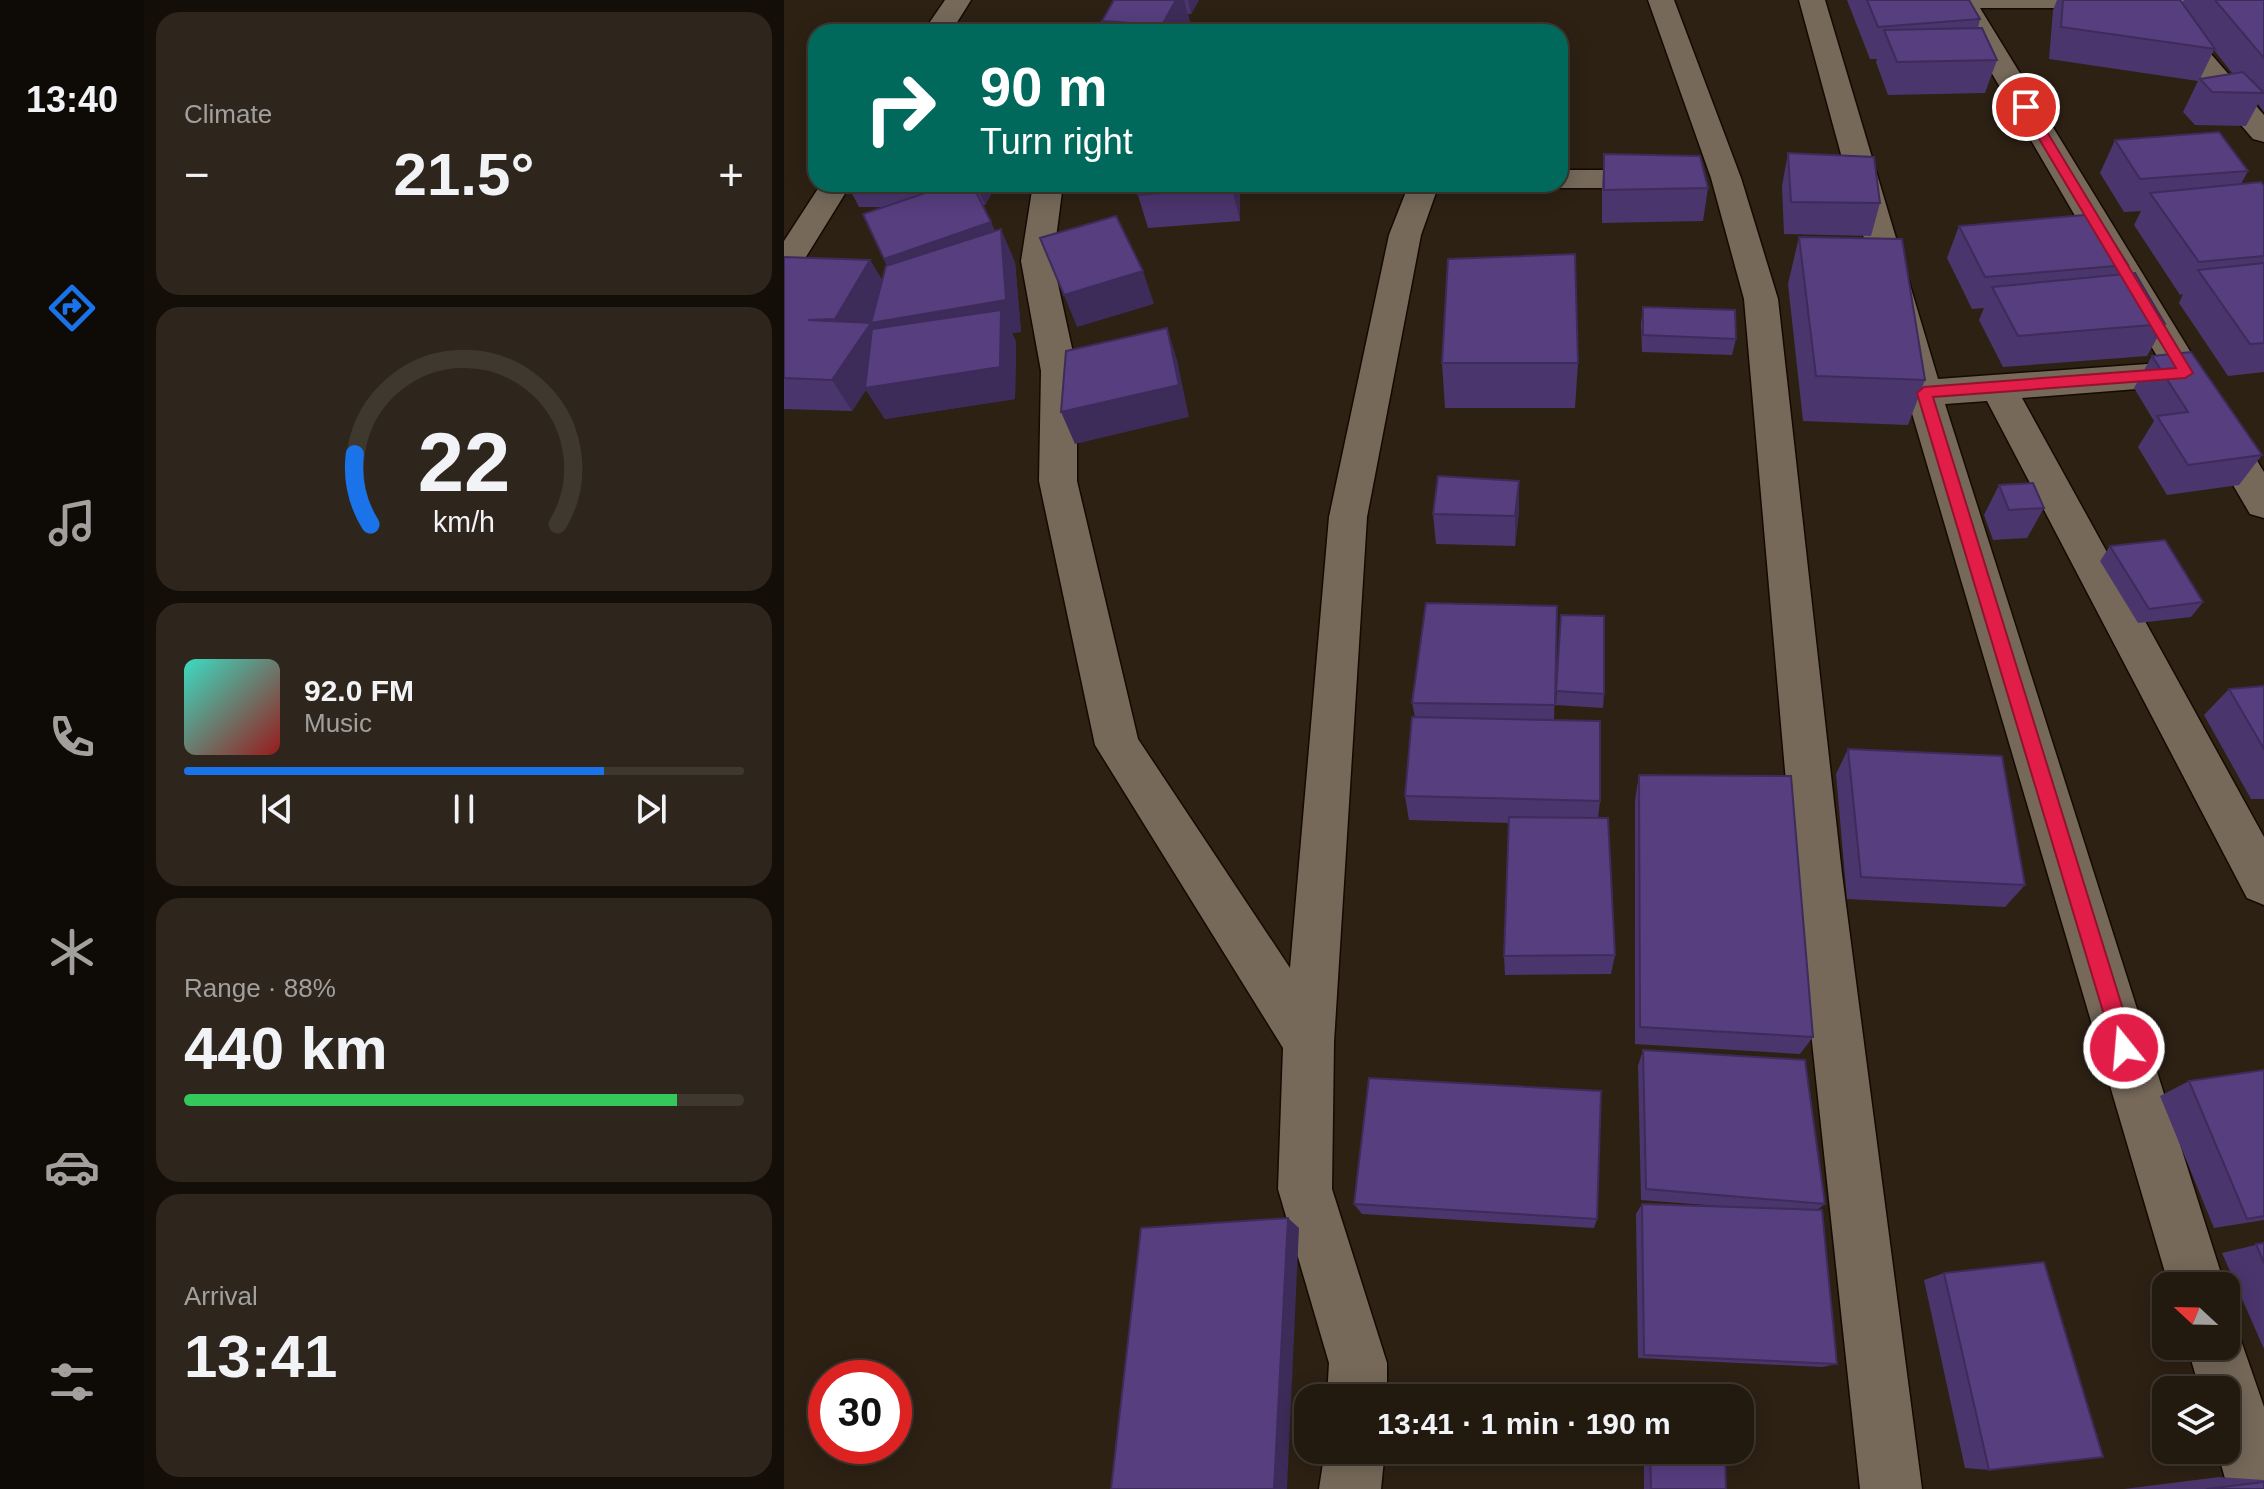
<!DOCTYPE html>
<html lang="en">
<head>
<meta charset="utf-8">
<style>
  body { margin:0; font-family:Arial,sans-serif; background:#2e261d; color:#f1f3f6; height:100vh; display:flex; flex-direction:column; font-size:30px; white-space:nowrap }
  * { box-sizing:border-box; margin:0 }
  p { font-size:26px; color:#a2a09e }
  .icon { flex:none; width:44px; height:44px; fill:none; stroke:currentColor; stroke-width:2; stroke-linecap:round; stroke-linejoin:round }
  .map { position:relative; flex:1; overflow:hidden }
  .drawer { display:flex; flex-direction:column; gap:12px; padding:12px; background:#130e08; width:640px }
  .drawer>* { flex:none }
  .guide { position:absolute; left:24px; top:24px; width:760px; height:168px; border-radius:24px; box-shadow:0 4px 20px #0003,0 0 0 2px #3f382f; background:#00695c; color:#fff; overflow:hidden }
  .needle { width:52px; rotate:292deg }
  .controls { position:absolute; left:1368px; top:1272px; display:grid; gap:16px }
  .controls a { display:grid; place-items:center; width:88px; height:88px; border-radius:16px; background:#22190f; box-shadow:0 4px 20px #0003,0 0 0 2px #3f382f; font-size:40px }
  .speed { position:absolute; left:24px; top:1360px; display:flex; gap:16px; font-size:40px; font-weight:700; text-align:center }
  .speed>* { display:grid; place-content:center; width:104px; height:104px; border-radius:50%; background:#22190f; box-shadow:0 4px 20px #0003,0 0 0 2px #3f382f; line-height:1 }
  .speed .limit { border:12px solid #d22; background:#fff; color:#111 }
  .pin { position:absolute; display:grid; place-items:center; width:68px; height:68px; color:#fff; margin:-34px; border:4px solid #fff; border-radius:50%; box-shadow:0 2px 8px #0007 }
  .me { position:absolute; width:88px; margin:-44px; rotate:343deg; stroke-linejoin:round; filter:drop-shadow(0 0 6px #0008) }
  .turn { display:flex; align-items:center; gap:28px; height:168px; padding:0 40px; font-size:36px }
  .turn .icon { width:104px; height:104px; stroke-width:2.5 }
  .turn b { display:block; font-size:56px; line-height:68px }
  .big { font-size:60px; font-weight:600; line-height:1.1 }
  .drawer .widget { flex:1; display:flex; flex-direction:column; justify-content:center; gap:12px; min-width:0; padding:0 28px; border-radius:24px; background:#2e261d }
  .drawer .dial { align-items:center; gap:0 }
  .dial svg { height:208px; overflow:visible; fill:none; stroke:#3f382f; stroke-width:7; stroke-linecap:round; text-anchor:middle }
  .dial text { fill:#f1f3f6; stroke:none }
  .song { display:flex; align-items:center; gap:24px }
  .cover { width:96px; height:96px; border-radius:12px; background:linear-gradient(135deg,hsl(170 70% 55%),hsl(0 70% 35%)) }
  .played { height:8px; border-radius:4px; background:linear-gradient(90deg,#1a73e8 75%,#3f382f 75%) }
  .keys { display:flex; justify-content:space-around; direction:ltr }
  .heat { display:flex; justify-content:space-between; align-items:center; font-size:44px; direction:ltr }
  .charge { height:12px; border-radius:6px; background:linear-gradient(90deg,#34c759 88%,#3f382f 0) }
  .trip { position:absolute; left:510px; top:1384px; width:460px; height:80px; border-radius:24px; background:#22190f; box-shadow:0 4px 20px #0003,0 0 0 2px #3f382f; font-weight:600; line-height:80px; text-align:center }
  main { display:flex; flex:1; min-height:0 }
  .menu { display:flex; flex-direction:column; width:144px; justify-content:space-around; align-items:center; background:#0e0a06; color:#a2a09e }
  .menu .icon { width:56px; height:56px }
  .menu .active { color:#1a73e8 }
  .menu b { font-size:36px; color:#f1f3f6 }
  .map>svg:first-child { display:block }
</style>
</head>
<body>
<main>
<nav class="menu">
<b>13:40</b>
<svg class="icon active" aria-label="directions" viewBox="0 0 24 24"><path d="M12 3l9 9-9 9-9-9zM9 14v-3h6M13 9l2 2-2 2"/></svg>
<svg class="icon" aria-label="music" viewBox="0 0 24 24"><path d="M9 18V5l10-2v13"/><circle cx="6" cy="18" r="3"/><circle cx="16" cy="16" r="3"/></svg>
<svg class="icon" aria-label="phone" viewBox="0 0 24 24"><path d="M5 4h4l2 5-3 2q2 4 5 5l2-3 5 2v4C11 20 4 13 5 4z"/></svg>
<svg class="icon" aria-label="climate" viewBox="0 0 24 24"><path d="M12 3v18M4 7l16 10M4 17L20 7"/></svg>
<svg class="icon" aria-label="car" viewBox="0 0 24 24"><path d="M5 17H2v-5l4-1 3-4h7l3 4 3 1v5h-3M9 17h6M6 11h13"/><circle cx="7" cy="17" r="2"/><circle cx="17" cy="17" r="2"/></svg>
<svg class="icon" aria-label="filters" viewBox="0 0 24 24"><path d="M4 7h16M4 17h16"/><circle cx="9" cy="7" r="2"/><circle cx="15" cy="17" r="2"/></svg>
</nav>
<section class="drawer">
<div class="widget"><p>Climate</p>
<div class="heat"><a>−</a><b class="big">21.5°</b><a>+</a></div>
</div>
<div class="widget dial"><svg viewBox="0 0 100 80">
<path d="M14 69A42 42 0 1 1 86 69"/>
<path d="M14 69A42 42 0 0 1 8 42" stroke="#1a73e8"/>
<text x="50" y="56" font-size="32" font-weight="700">22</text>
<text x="50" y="72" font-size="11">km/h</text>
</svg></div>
<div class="widget">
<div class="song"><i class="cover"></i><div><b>92.0 FM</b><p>Music</p></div></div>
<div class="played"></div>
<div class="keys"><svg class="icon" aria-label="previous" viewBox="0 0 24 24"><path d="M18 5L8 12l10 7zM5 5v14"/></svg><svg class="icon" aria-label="pause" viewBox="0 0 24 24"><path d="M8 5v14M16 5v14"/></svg><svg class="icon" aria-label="next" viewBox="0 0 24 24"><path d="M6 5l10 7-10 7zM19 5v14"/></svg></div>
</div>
<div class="widget"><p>Range · 88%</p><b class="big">440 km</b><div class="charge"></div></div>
<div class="widget"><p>Arrival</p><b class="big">13:41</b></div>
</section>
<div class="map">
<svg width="1480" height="1489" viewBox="0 0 1480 1489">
  <rect width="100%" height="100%" fill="#2d2114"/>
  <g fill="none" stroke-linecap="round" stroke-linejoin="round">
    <g stroke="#150a02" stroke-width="3">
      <path id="minor" d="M161,0H187L167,32H139Z
        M864,0H890L957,178L994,299L1058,874L1138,1489H1076L1010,874L960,299L927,178Z
        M1015,0H1041L1154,379L1377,363L1165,0H1480L1479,6L1470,8H1196L1480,472V518L1466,514L1391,386L1238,398L1480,837V905L1463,898L1203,401L1161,404L1441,1286H1385L1122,393Z
        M1384,14L1394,16L1480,115V142L1469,139L1374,28L1370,22L1374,16Z
        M776,170H878L889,172L893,179L889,186L878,188H776L765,186L776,184Z
        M37,184H67L12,273L0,277V241Z
        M249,184H279L269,261L293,371V481L354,739L506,968L545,517L605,235L625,184H655L637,235L583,517L550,1042L548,1189L603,1363V1398H543L545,1363L494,1189L499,1048L311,745L255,481L257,371L237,261Z
        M1442,1321L1452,1326L1480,1407V1489H1444L1433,1450H1442V1390H1416L1403,1346H1442Z
        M541,1450H601L597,1489H535Z"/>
    </g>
    <use href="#minor" fill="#76695a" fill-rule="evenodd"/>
  </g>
  <path fill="#4b356d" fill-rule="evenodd" d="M330,0H415L407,14H404L406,22L401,31L428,32H314L320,28L318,21Z
    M1063,0H1185L1196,19L1194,28L1213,60L1201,93L1104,95L1092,62L1093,59H1086Z
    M1273,0H1396L1398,3L1400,0H1480V112L1474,104L1462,126L1411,125L1399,112L1414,81L1265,59L1269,10ZM1430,50L1449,74L1416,79Z
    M1331,140L1464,171L1457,184L1480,186V372L1444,376L1395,303L1399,294L1396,295L1350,225L1357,211L1340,212L1316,173Z
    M1004,153L1096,203L1087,236L1000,234L998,186Z
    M820,154L924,188L919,221L818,223V186Z
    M63,184H213L201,205H198L211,231L231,262L237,332L228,333L232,342L231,399L101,419L82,390L68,411L0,409V257L86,260L98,280L103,266L100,259L101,207H75Z
    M456,184V221L364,228L354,195Z
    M1175,226L1344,265L1339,274L1381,324L1363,356L1219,367L1195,320L1200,308L1188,309L1163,258Z
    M1015,237L1141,380L1124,425L1019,421L1004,284Z
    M859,307L952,339L948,355L858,352L857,324Z
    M1368,356L1478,455L1455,485L1383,495L1354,447L1370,421L1350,388Z
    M658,363H794L791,408H661Z
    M1215,485L1260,508L1243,538L1209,540L1200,515Z
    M735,511L731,546L652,544L649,514Z
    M1326,546L1419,602L1407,617L1354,623L1316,561Z
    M773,606L770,720L816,801L814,818L831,955L827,974L721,975L720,956L725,823L625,820L621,796L631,717L628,703Z
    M777,615L820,694L819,708L772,705Z
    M1480,686V799H1467L1420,715L1445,689Z
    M1064,749L1241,885L1221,907L1063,899L1052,774Z
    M855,775L1029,1037L1016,1054L851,1044V800Z
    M859,1050L1041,1204L1033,1210L1053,1364L1038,1367L854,1358L852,1214L858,1204L935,1206L857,1200L854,1066Z
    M1480,1070V1220L1430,1228L1376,1096L1405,1081Z
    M570,1204L813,1219L810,1228L578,1214Z
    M1480,1243V1349L1438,1253Z
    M1160,1273L1205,1470L1181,1468L1140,1280Z
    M860,1450H941L942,1489H860Z
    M1435,1477L1480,1480V1489H1340Z"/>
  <path fill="#3d2b59" d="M392,0H400L406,22L400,32H380L378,25Z
    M404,0H415L407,14Z
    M192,184H213L201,205Z
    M448,184H456V221L448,188Z
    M207,222L218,248L217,229L231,262L237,332L228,333L232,342L231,399L101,419L82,390L68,411L48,380L69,349L51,319L86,260L104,292H118L100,259Z
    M359,271L370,304L293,327L280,295Z
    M383,328L393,360L405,417L291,444L277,412Z
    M735,481V511L731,546V516Z
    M504,1218L515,1228L503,1489H490Z"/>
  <path fill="#573e7f" stroke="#3d2b59" stroke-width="2" d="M330,0H392L378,25L318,21Z
    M1083,0H1185L1196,19L1094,27Z
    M1279,0H1396L1431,49L1277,27Z
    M1431,0H1480V58Z
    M317,28L374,32H314Z
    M1198,28L1213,60L1113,62L1100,30Z
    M394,30L428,32H393Z
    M1459,72L1480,93L1428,92L1416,79Z
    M1435,132L1464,171L1356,179L1331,140Z
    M1004,153L1090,157L1096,203L1007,202Z
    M820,154L916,156L924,188L820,190Z
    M1477,182L1480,186V256L1415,262L1366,193Z
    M168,184H188L207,222L100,259L79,214Z
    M354,184H448V188L354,195Z
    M1312,214L1344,265L1201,277L1175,226Z
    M332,216L359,271L280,295L256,238Z
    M217,229L222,300L87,323L48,380L0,378V257L86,260L51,319L24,320L87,323L102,266Z
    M1015,237L1118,239L1141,380L1032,376Z
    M791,254L794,363H658L664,259Z
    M1480,263V343L1466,344L1414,270Z
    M1351,273L1381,324L1234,336L1208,287Z
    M859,307L951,310L952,339L859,335Z
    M217,310L216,367L81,388L88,329Z
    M383,328L395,385L277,412L282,351Z
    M1407,352L1478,455L1404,465L1373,416L1404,412L1368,356Z
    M654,476L735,481L731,516L649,514Z
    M1249,483L1260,508L1225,510L1215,485Z
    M1381,540L1419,602L1365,609L1326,546Z
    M642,603L773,606L771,705L628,703Z
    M777,615L820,616V694L772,691Z
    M1480,686V749L1445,689Z
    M628,717L816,721V801L621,796Z
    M1064,749L1218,756L1241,885L1077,877Z
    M855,775L1007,776L1029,1037L856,1027Z
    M725,817L824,818L831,955L720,956Z
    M859,1050L1021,1060L1041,1204L862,1189Z
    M1480,1070V1216L1463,1219L1405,1081Z
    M585,1078L817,1091L813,1219L570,1204Z
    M858,1204L1038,1210L1053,1364L860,1355Z
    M504,1218L490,1489H327L357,1228Z
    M1480,1243V1263L1472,1244Z
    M1260,1262L1319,1457L1205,1470L1160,1273Z
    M866,1450H941L942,1489H867Z
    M1480,1482V1489H1422Z"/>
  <path fill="#e11d48" stroke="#92132f" stroke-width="2" d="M1238,104L1248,107L1409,373L1401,378L1149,397L1351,1048L1348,1055L1340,1058L1333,1055L1330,1048L1133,393L1140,387L1392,368L1236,107Z"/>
</svg>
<div class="controls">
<a><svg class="needle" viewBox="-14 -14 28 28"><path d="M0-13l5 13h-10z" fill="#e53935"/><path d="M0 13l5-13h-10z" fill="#a2a09e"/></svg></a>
<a><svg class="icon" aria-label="layers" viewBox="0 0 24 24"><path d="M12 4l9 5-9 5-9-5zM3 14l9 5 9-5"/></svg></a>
</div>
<div class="speed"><div class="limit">30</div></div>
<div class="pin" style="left:1242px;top:107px;background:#d93025"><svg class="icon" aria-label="arrive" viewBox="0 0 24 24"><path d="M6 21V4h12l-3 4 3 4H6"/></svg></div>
<svg class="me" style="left:1340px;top:1048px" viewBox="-20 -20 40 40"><circle r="17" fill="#e11d48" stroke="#fff" stroke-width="3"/><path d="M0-11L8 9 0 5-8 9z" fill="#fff"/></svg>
<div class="trip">13:41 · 1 min · 190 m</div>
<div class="guide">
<div class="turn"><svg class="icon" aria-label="right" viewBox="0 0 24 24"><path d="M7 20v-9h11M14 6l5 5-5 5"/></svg><div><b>90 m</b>Turn right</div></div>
</div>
</div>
</main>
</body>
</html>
